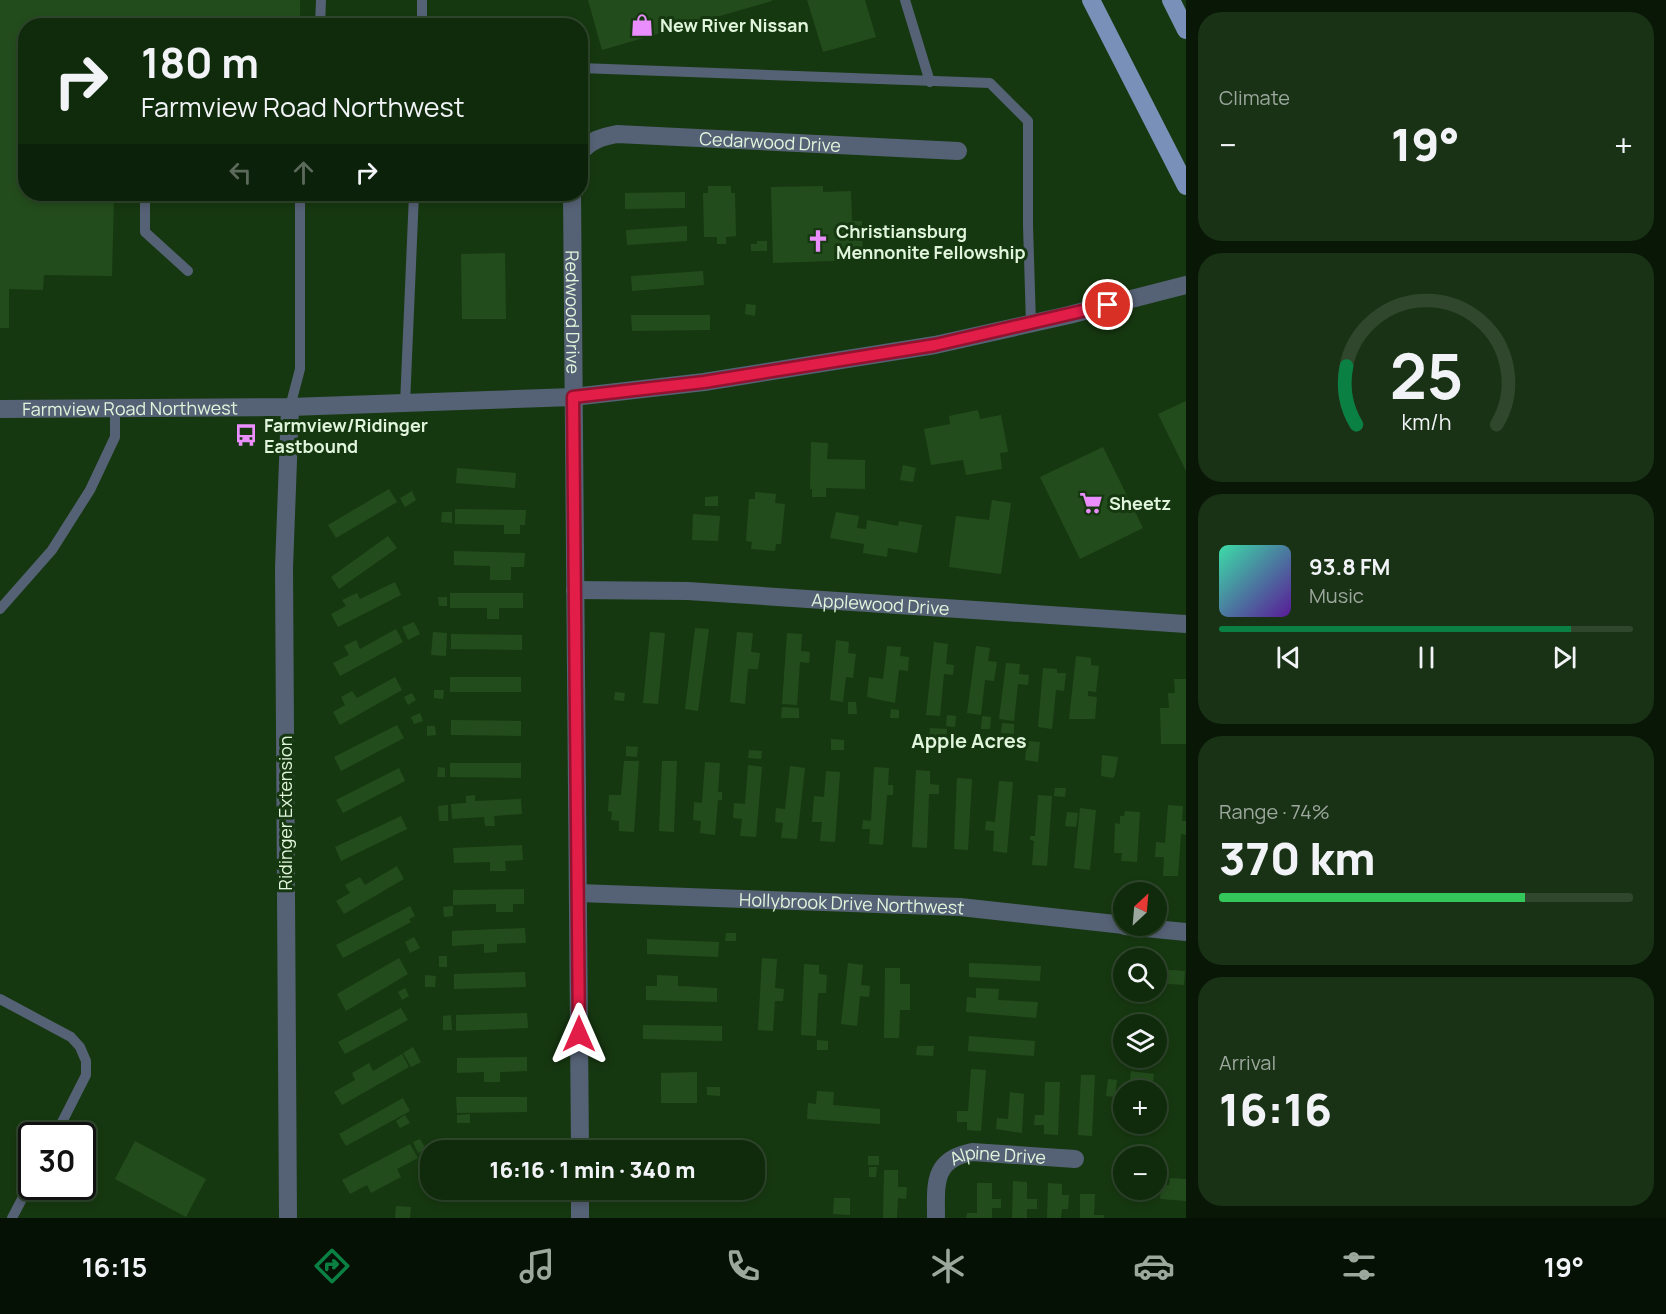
<!DOCTYPE html>
<html lang="en">
<head>
<meta charset="utf-8">
<style>
  body { margin:0; font-family:Manrope,sans-serif; background:#193215; color:#f1f3f6; height:100vh; display:flex; flex-direction:column; font-size:22px; white-space:nowrap }
  * { box-sizing:border-box; margin:0 }
  p { font-size:20px; color:#9ca79d }
  .icon { flex:none; width:33px; height:33px; fill:none; stroke:currentColor; stroke-width:2; stroke-linecap:round; stroke-linejoin:round }
  .map { position:relative; flex:1; overflow:hidden }
  .panel { display:flex; flex-direction:column; gap:12px; padding:12px; background:#091707; width:480px }
  .panel>* { flex:none }
  .guide { position:absolute; left:18px; top:18px; width:570px; height:183px; border-radius:24px; box-shadow:0 3px 9px #0003,0 0 0 2px #30462d; background:#102a0c; color:#f1f3f6; overflow:hidden }
  .needle { width:39px; rotate:26deg }
  .controls { position:absolute; left:1113px; top:882px; display:grid; gap:12px }
  .controls a { display:grid; place-items:center; width:54px; height:54px; border-radius:50%; background:#102a0c; box-shadow:0 3px 9px #0003,0 0 0 2px #30462d; font-size:30px }
  .speed { position:absolute; left:18px; top:1122px; display:flex; gap:12px; font-size:30px; font-weight:700; text-align:center }
  .speed>* { display:grid; place-content:center; width:78px; height:78px; border-radius:50%; background:#102a0c; box-shadow:0 3px 9px #0003,0 0 0 2px #30462d; line-height:1 }
  .speed .limit { border:3px solid #111; border-radius:9px; background:#fff; color:#111 }
  .pin { position:absolute; display:grid; place-items:center; width:51px; height:51px; color:#fff; margin:-26px; border:3px solid #fff; border-radius:50%; box-shadow:0 2px 6px #0007 }
  .me { position:absolute; width:66px; margin:-33px; rotate:0deg; stroke-linejoin:round; filter:drop-shadow(0 0 4px #0008) }
  .turn { display:flex; align-items:center; gap:21px; height:126px; padding:0 24px; font-size:27px }
  .turn .icon { width:78px; height:78px; stroke-width:2.5 }
  .turn b { display:block; font-size:42px; line-height:51px }
  .lanes { display:flex; align-items:center; height:57px; padding:0 24px; background:#0003; justify-content:center; gap:30px; direction:ltr }
  .lanes .off { opacity:.35 }
  .big { font-size:45px; font-weight:800; line-height:1.1 }
  .panel .widget { flex:1; display:flex; flex-direction:column; justify-content:center; gap:9px; min-width:0; padding:0 21px; border-radius:24px; background:#193215 }
  .panel .dial { align-items:center; gap:0 }
  .dial svg { height:156px; overflow:visible; fill:none; stroke:#30462d; stroke-width:7; stroke-linecap:round; text-anchor:middle }
  .dial text { fill:#f1f3f6; stroke:none }
  .song { display:flex; align-items:center; gap:18px }
  .cover { width:72px; height:72px; border-radius:9px; background:linear-gradient(135deg,hsl(160 70% 55%),hsl(270 70% 35%)) }
  .played { height:6px; border-radius:3px; background:linear-gradient(90deg,#0b8043 85%,#30462d 85%) }
  .keys { display:flex; justify-content:space-around; direction:ltr }
  .heat { display:flex; justify-content:space-between; align-items:center; font-size:33px; direction:ltr }
  .charge { height:9px; border-radius:4px; background:linear-gradient(90deg,#34c759 74%,#30462d 0) }
  .trip { position:absolute; left:420px; top:1140px; width:345px; height:60px; border-radius:24px; background:#102a0c; box-shadow:0 3px 9px #0003,0 0 0 2px #30462d; font-weight:800; line-height:60px; text-align:center }
  .tabs { display:flex; height:96px; justify-content:space-around; align-items:center; background:#061105; color:#9ca79d }
  .tabs .icon { width:42px; height:42px }
  .tabs .active { color:#0b8043 }
  .tabs b { font-size:27px; color:#f1f3f6 }
  main { display:flex; flex:1; min-height:0 }
  .map>svg:first-child { display:block }
</style>
</head>
<body>
<main>
<div class="map">
<svg width="1186" height="1218" viewBox="0 0 1186 1218">
  <rect width="100%" height="100%" fill="#163810"/>
  <path fill="#234c1c" d="M0,0H300V26H26V194H114L112,276L44,275L43,290L9,289V328H0Z
    M588,0H772V1L602,50Z
    M807,0H865L876,37L823,52Z
    M708,186H731V193H735L736,236L726,237V244H717V237H704L703,193H708Z
    M823,186V192L851,191L852,221H862L863,260L773,263L771,187Z
    M685,192V208L625,209V193Z
    M687,226V241L627,245L626,230Z
    M757,241H767V251H751V244H757Z
    M505,253L506,319H462L461,254Z
    M703,271L704,285L632,291L631,276Z
    M746,304L756,305L755,316L745,314Z
    M631,315H710V330L632,331Z
    M1186,401V471L1158,414Z
    M978,410L980,419L1001,415L1008,452L1000,453L1002,469L966,475L963,460L931,465L924,429L950,424L949,416Z
    M811,442L828,443L827,459L865,460V489L826,488V497H812V489H810Z
    M1103,447L1143,528L1080,559L1040,477Z
    M903,465L916,468L913,482L900,480Z
    M457,468L516,473L515,488L456,483Z
    M389,489L397,502L336,538L328,525Z
    M412,491L416,500L405,507L400,498Z
    M755,492L776,494L775,503L785,504L781,544H776L775,551L751,549L752,542L746,541L749,499H755Z
    M718,496V506H705V497Z
    M992,500L1011,503L1001,574L949,567L956,516L989,520Z
    M455,509L526,510L525,525H520V534H504V525L455,524Z
    M442,512H452V523L441,522Z
    M836,512L859,516L857,528L866,529L867,520L898,526L899,521L922,525L917,553L888,548L887,557L863,553L864,544L830,538Z
    M693,514L720,516L718,541L692,540Z
    M388,536L397,548L339,589L331,577Z
    M454,551L525,553L524,567H511V580H490V566L454,565Z
    M395,582L401,595L338,627L331,614L346,606L342,600L357,593L360,599Z
    M450,593H523V608H499V619H487V608H450Z
    M438,597H447V606H439Z
    M414,622L420,634L408,640L402,627Z
    M695,628L709,629L698,711L685,709Z
    M396,629L403,642L340,676L333,663L349,655L344,646L356,640L360,649Z
    M433,632L447,633L446,656L431,655Z
    M650,632L665,633L658,704L643,703Z
    M737,632L753,633L751,652L760,653L758,669H748L745,704L730,702Z
    M787,633L802,634L801,651L810,652L809,663L800,662L797,705L782,704Z
    M451,634L522,635V650L451,649Z
    M836,640L849,642L848,653L856,654L853,678L846,677L843,702L830,700Z
    M934,642L948,644L946,664L954,665L953,675L944,674L940,716L926,715Z
    M887,646L901,647L900,656L909,657L908,671L899,670L895,703L867,697L869,677L883,679Z
    M976,646L990,648L988,661L997,662L994,681L985,680L981,715L967,713Z
    M1076,656L1091,658V665L1099,666L1096,692L1088,691V696L1097,697L1095,719H1069Z
    M1006,663L1020,664L1019,674L1029,675L1028,685L1018,684L1014,721L999,719Z
    M1043,668L1057,669V673H1066L1064,691L1056,690L1052,729L1038,727Z
    M395,677L402,690L340,725L333,712L345,705L341,697L352,691L357,698Z
    M450,677H521V692H450Z
    M1174,679H1186V744H1161L1160,708H1169L1168,693H1175Z
    M434,690H444L443,699L434,698Z
    M615,692L625,693L624,701L614,700Z
    M412,693L416,700L408,705L404,697Z
    M848,702H856L857,714H848Z
    M782,707L799,708V718H781Z
    M891,709L899,710V718H890Z
    M420,713L423,721L414,724L411,717Z
    M947,715L956,716L955,727L946,726Z
    M982,716L991,717L990,729H981Z
    M451,720L521,721V736L451,735Z
    M1002,723L1014,724V734L1001,733Z
    M397,725L404,738L341,771L334,757Z
    M427,726H435L436,735L427,736Z
    M930,728L947,729L946,743L929,742Z
    M831,739L844,740V750H831Z
    M1027,741L1040,742L1038,762L1025,760Z
    M626,746L638,747L637,757L626,756Z
    M749,750L762,751L761,759L748,758Z
    M1102,755L1118,757L1115,775L1113,778L1101,776Z
    M624,761H639L634,832L619,831V821L611,820L612,812L608,811L609,795H621Z
    M662,761H677L674,832L659,831Z
    M705,762L720,763L718,792H722V800H718L715,835L700,833L701,821L693,820L694,802L702,803Z
    M450,763H521V778L450,777Z
    M748,765L762,767L756,837L740,836L742,819L733,818L734,803L745,804Z
    M790,766L805,768L797,839L781,838L783,823L775,822L776,808L785,809Z
    M438,767L445,768V777H437Z
    M874,767L889,768L888,785H893V795H887L883,845L869,844L870,829H862L863,820L871,821Z
    M399,768L405,781L343,813L336,800Z
    M916,770L930,771V784L939,785V794H929L927,848L912,847Z
    M826,771L840,772L835,842L820,841L822,822H812L814,796L824,797Z
    M957,778L972,779L968,850L954,849Z
    M999,781L1013,782L1007,853L993,851L994,831L985,830L986,821L995,822Z
    M1055,788H1066L1065,797L1054,796Z
    M475,795V801L521,799L522,814L494,816L495,826H485L484,817L452,819L451,804L466,803V796Z
    M1038,795L1052,796L1047,866L1032,865L1034,841L1030,840V836H1035Z
    M448,805V821H439L438,806Z
    M1168,805L1183,806L1182,821H1186V835L1181,834L1178,876H1163L1164,857H1155L1156,842L1165,843Z
    M1080,808L1096,810L1090,870L1074,868Z
    M1125,811L1140,812L1137,862L1121,861L1122,853H1114L1115,823L1120,824V816H1124Z
    M1067,812L1078,813L1076,827L1065,826Z
    M401,816L407,829L341,861L335,847Z
    M522,845L523,860L505,861L506,871H490V862L454,863L453,848Z
    M397,866L404,879L344,914L336,901L350,893L345,885L360,877L365,885Z
    M524,889V904H513V912H496V904L453,905V890Z
    M410,906L415,916L409,919L411,922L343,958L336,945Z
    M453,906V916L444,917L443,907Z
    M525,928L526,943L497,944V952L484,953V944L452,946V931Z
    M726,933H736V941H725Z
    M414,937L420,948L410,953L405,942Z
    M647,939L719,942L718,957L647,954Z
    M439,956H447V967H439Z
    M399,958L408,974L346,1011L337,994Z
    M762,958L777,959L775,988L784,989L783,1001H775L773,1031L758,1030Z
    M848,963L863,965L861,985L870,986L869,997L860,996L857,1026L841,1024Z
    M969,963L1041,966L1040,981L969,977Z
    M804,964L819,965V974L827,975L826,993H818L816,1036L801,1035Z
    M885,968H900V984H910V1010H900L899,1038H884Z
    M1156,969L1185,971L1184,985L1156,983Z
    M525,972L526,987L454,989V974Z
    M425,975L436,976L435,987H425Z
    M657,975L678,976V986L717,988V1002L646,1000V986H657Z
    M405,988L409,996L402,1000L398,992Z
    M976,988L999,989L998,1000L1038,1002L1036,1018L966,1012L967,997L976,998Z
    M401,1008L408,1020L345,1054L338,1042Z
    M527,1013L528,1028L456,1031V1015Z
    M451,1015L452,1030H443V1016Z
    M643,1025L722,1026V1041L643,1039Z
    M969,1036L1035,1041L1034,1056L968,1051Z
    M817,1040L828,1041V1050H817Z
    M917,1046H934L933,1056L916,1055Z
    M413,1047L421,1062L411,1067L403,1053Z
    M402,1054L409,1067L342,1105L334,1092L355,1080L352,1073L369,1063L373,1071Z
    M527,1057V1071L500,1072V1082H484V1072L457,1073V1058Z
    M971,1069L986,1070L981,1131L967,1130V1122H957V1111H968Z
    M1131,1071L1154,1074L1152,1090H1129Z
    M697,1072V1103H661V1073Z
    M1081,1075H1095L1092,1136L1078,1135Z
    M1108,1079L1117,1080L1115,1097L1106,1096Z
    M1045,1082H1060L1058,1135L1044,1134V1125H1034L1035,1115H1044Z
    M707,1087H720V1096L707,1095Z
    M817,1091L834,1092L833,1105L880,1109V1124L807,1119L808,1103L816,1104Z
    M1010,1092L1024,1094L1022,1133L996,1129L997,1118L1008,1119Z
    M456,1097H527V1112L457,1113Z
    M403,1098L410,1111L346,1146L339,1134Z
    M470,1114V1123H457V1115Z
    M405,1115L410,1123L400,1128L396,1121Z
    M420,1139L426,1149L418,1153L413,1142Z
    M135,1141L206,1179L186,1217L115,1179Z
    M456,1141H528V1150H456Z
    M410,1144L418,1158L397,1169L401,1177L371,1193L367,1185L350,1194L342,1180Z
    M868,1156H879V1165H868Z
    M869,1167H877L876,1177H869Z
    M884,1170H898V1187H907L906,1199L898,1198L897,1218H883Z
    M1170,1178L1186,1179V1201L1160,1199L1161,1184L1169,1185Z
    M1013,1181L1027,1182V1199H1037V1209H1027V1218H1012Z
    M977,1183H992V1199H1001V1208H992V1218H966L967,1213H977Z
    M1048,1183L1062,1184V1195H1069L1068,1209H1062L1061,1218H1047Z
    M459,1190H529V1202L459,1200Z
    M1080,1194H1095L1094,1215H1104V1218H1080Z
    M834,1198H850V1215L833,1214Z
    M396,1206L411,1207L410,1218H395Z"/>
  <g fill="none" stroke-linecap="round" stroke-linejoin="round">
    <path stroke="#556175" stroke-width="10" d="M905,0L930,82
      M320,26L321,0
      M422,26V0
      M580,68L990,83L1028,121V225L1031,324
      M145,194V232L188,271
      M405,404L414,194
      M290,407L300,369V194
      M0,609L52,550L90,490L115,437V409
      M0,999L71,1037L80,1047L86,1061V1075L55,1136
      M12,1218L32,1180"/>
    <g stroke="#556175" stroke-width="18">
      <path id="s1" d="M580,153C590,140 602,137 617,134L958,151"/>
      <path id="s2" d="M572,194L580,1150"/>
      <path id="s3" d="M0,409L290,407L573,397L704,382L935,345L1069,315L1186,285"/>
      <path id="s4" d="M575,590L688,591L1186,624"/>
      <path id="s5" d="M579,893L960,907L1124,925"/>
      <path d="M1125,926L1186,932"/>
      <path d="M580,1190V1218"/>
      <path d="M288,1218L284,568L290,407"/>
      <path id="s6" d="M936,1218C936,1184 932,1160 972,1152L1075,1159"/>
    </g>
    <path stroke="#7991b9" stroke-width="18" d="M1091,0L1186,186
      M1171,0L1186,30"/>
  </g>
  <g fill="none" stroke-linecap="round" stroke-linejoin="round">
    <g stroke="#92132f" stroke-width="15">
      <path id="route" d="M579,1034L573,397L704,382L935,345L1108,305"/>
    </g>
    <use href="#route" stroke="#e11d48" stroke-width="10"/>
  </g>
  <defs>
    <g id="shop-bare" transform="scale(1.8)"><path d="M-5-2.5h2.3a2.7 3.5 0 0 1 5.4 0H5L5.5 6h-11ZM-1.5-2.5h3a1.5 2.3 0 0 0-3 0Z" fill="#ea8dfd" stroke="#163810" stroke-width="2.5" paint-order="stroke"/></g>
    <g id="church-bare" transform="scale(1.8)"><path d="M-1.2-6h2.4v3.5h3.3v2.4h-3.3V6h-2.4V-.1h-3.3v-2.4h3.3Z" fill="#ea8dfd" stroke="#163810" stroke-width="2.5" paint-order="stroke"/></g>
    <g id="bus-bare" transform="scale(1.8)"><path d="M-5-6H5V4H4V6H2V4H-2V6H-4V4H-5ZM-3.5-4V0h7V-4ZM-3.5 1.2v1.5H-2V1.2ZM2 1.2v1.5H3.5V1.2Z" fill="#ea8dfd" stroke="#163810" stroke-width="2.5" paint-order="stroke"/></g>
    <g id="supermarket-bare" transform="scale(1.8)"><path d="M-6-5.5h2.5l.6 2H6L4.5 2H-2.5L-4.4-4H-6ZM-1.5 3.2a1.3 1.3 0 1 0 .1 0ZM3 3.2a1.3 1.3 0 1 0 .1 0Z" fill="#ea8dfd" stroke="#163810" stroke-width="2.5" paint-order="stroke"/></g>
  </defs>
  <g fill-rule="evenodd">
    <use href="#shop-bare" x="642" y="25"/>
    <use href="#church-bare" x="818" y="241"/>
    <use href="#bus-bare" x="246" y="435"/>
    <use href="#supermarket-bare" x="1091" y="503"/>
  </g>
  <g text-anchor="middle" dominant-baseline="central" stroke-width="6" stroke-linejoin="round" paint-order="stroke">
    <g font-size="18" font-weight="bold" fill="#e0f5dc" stroke="#163810" text-anchor="start">
      <text x="660" y="25">New River Nissan</text>
      <text x="836" y="231">Christiansburg<tspan x="836" dy="21">Mennonite Fellowship</tspan></text>
      <text x="264" y="425">Farmview/Ridinger<tspan x="264" dy="21">Eastbound</tspan></text>
      <text x="1109" y="503">Sheetz</text>
    </g>
    <g font-size="18" fill="#e0f5dc" stroke="#163810">
      <text stroke="none"><textPath href="#s1" startOffset="196">Cedarwood Drive</textPath></text>
      <text stroke="none"><textPath href="#s2" startOffset="118">Redwood Drive</textPath></text>
      <text stroke="none"><textPath href="#s3" startOffset="130">Farmview Road Northwest</textPath></text>
      <text stroke="none"><textPath href="#s4" startOffset="306">Applewood Drive</textPath></text>
      <text transform="translate(285 813) rotate(-90)">Ridinger Extension</text>
      <text stroke="none"><textPath href="#s5" startOffset="273">Hollybrook Drive Northwest</textPath></text>
      <text stroke="none"><textPath href="#s6" startOffset="111">Alpine Drive</textPath></text>
    </g>
    <g font-size="20" font-weight="bold" fill="#e0f5dc" stroke="#163810">
      <text x="969" y="740">Apple Acres</text>
    </g>
  </g>
</svg>
<div class="controls">
<a><svg class="needle" viewBox="-14 -14 28 28"><path d="M0-13l5 13h-10z" fill="#e53935"/><path d="M0 13l5-13h-10z" fill="#9ca79d"/></svg></a>
<a><svg class="icon" aria-label="search" viewBox="0 0 24 24"><circle cx="10" cy="10" r="6"/><path d="M15 15l6 6"/></svg></a>
<a><svg class="icon" aria-label="layers" viewBox="0 0 24 24"><path d="M12 4l9 5-9 5-9-5zM3 14l9 5 9-5"/></svg></a>
<a>+</a>
<a>−</a>
</div>
<div class="speed"><div class="limit">30</div></div>
<div class="pin" style="left:1108px;top:305px;background:#d93025"><svg class="icon" aria-label="arrive" viewBox="0 0 24 24"><path d="M6 21V4h12l-3 4 3 4H6"/></svg></div>
<svg class="me" style="left:579px;top:1034px" viewBox="-20 -20 40 40"><path d="M0-17L14 15 0 8-14 15z" fill="#e11d48" stroke="#fff" stroke-width="4"/></svg>
<div class="trip">16:16 · 1 min · 340 m</div>
<div class="guide">
<div class="turn"><svg class="icon" aria-label="right" viewBox="0 0 24 24"><path d="M7 20v-9h11M14 6l5 5-5 5"/></svg><div><b>180 m</b>Farmview Road Northwest</div></div>
<div class="lanes"><svg class="icon off" aria-label="left" viewBox="0 0 24 24"><path d="M17 20v-9H6M10 6l-5 5 5 5"/></svg><svg class="icon off" aria-label="ahead" viewBox="0 0 24 24"><path d="M12 20V5M6 11l6-6 6 6"/></svg><svg class="icon" aria-label="right" viewBox="0 0 24 24"><path d="M7 20v-9h11M14 6l5 5-5 5"/></svg></div>
</div>
</div>
<section class="panel">
<div class="widget"><p>Climate</p>
<div class="heat"><a>−</a><b class="big">19°</b><a>+</a></div>
</div>
<div class="widget dial"><svg viewBox="0 0 100 80">
<path d="M14 69A42 42 0 1 1 86 69"/>
<path d="M14 69A42 42 0 0 1 9 39" stroke="#0b8043"/>
<text x="50" y="56" font-size="32" font-weight="700">25</text>
<text x="50" y="72" font-size="11">km/h</text>
</svg></div>
<div class="widget">
<div class="song"><i class="cover"></i><div><b>93.8 FM</b><p>Music</p></div></div>
<div class="played"></div>
<div class="keys"><svg class="icon" aria-label="previous" viewBox="0 0 24 24"><path d="M18 5L8 12l10 7zM5 5v14"/></svg><svg class="icon" aria-label="pause" viewBox="0 0 24 24"><path d="M8 5v14M16 5v14"/></svg><svg class="icon" aria-label="next" viewBox="0 0 24 24"><path d="M6 5l10 7-10 7zM19 5v14"/></svg></div>
</div>
<div class="widget"><p>Range · 74%</p><b class="big">370 km</b><div class="charge"></div></div>
<div class="widget"><p>Arrival</p><b class="big">16:16</b></div>
</section>
</main>
<nav class="tabs">
<b>16:15</b>
<svg class="icon active" aria-label="directions" viewBox="0 0 24 24"><path d="M12 3l9 9-9 9-9-9zM9 14v-3h6M13 9l2 2-2 2"/></svg>
<svg class="icon" aria-label="music" viewBox="0 0 24 24"><path d="M9 18V5l10-2v13"/><circle cx="6" cy="18" r="3"/><circle cx="16" cy="16" r="3"/></svg>
<svg class="icon" aria-label="phone" viewBox="0 0 24 24"><path d="M5 4h4l2 5-3 2q2 4 5 5l2-3 5 2v4C11 20 4 13 5 4z"/></svg>
<svg class="icon" aria-label="climate" viewBox="0 0 24 24"><path d="M12 3v18M4 7l16 10M4 17L20 7"/></svg>
<svg class="icon" aria-label="car" viewBox="0 0 24 24"><path d="M5 17H2v-5l4-1 3-4h7l3 4 3 1v5h-3M9 17h6M6 11h13"/><circle cx="7" cy="17" r="2"/><circle cx="17" cy="17" r="2"/></svg>
<svg class="icon" aria-label="filters" viewBox="0 0 24 24"><path d="M4 7h16M4 17h16"/><circle cx="9" cy="7" r="2"/><circle cx="15" cy="17" r="2"/></svg>
<b>19°</b>
</nav>
</body>
</html>
